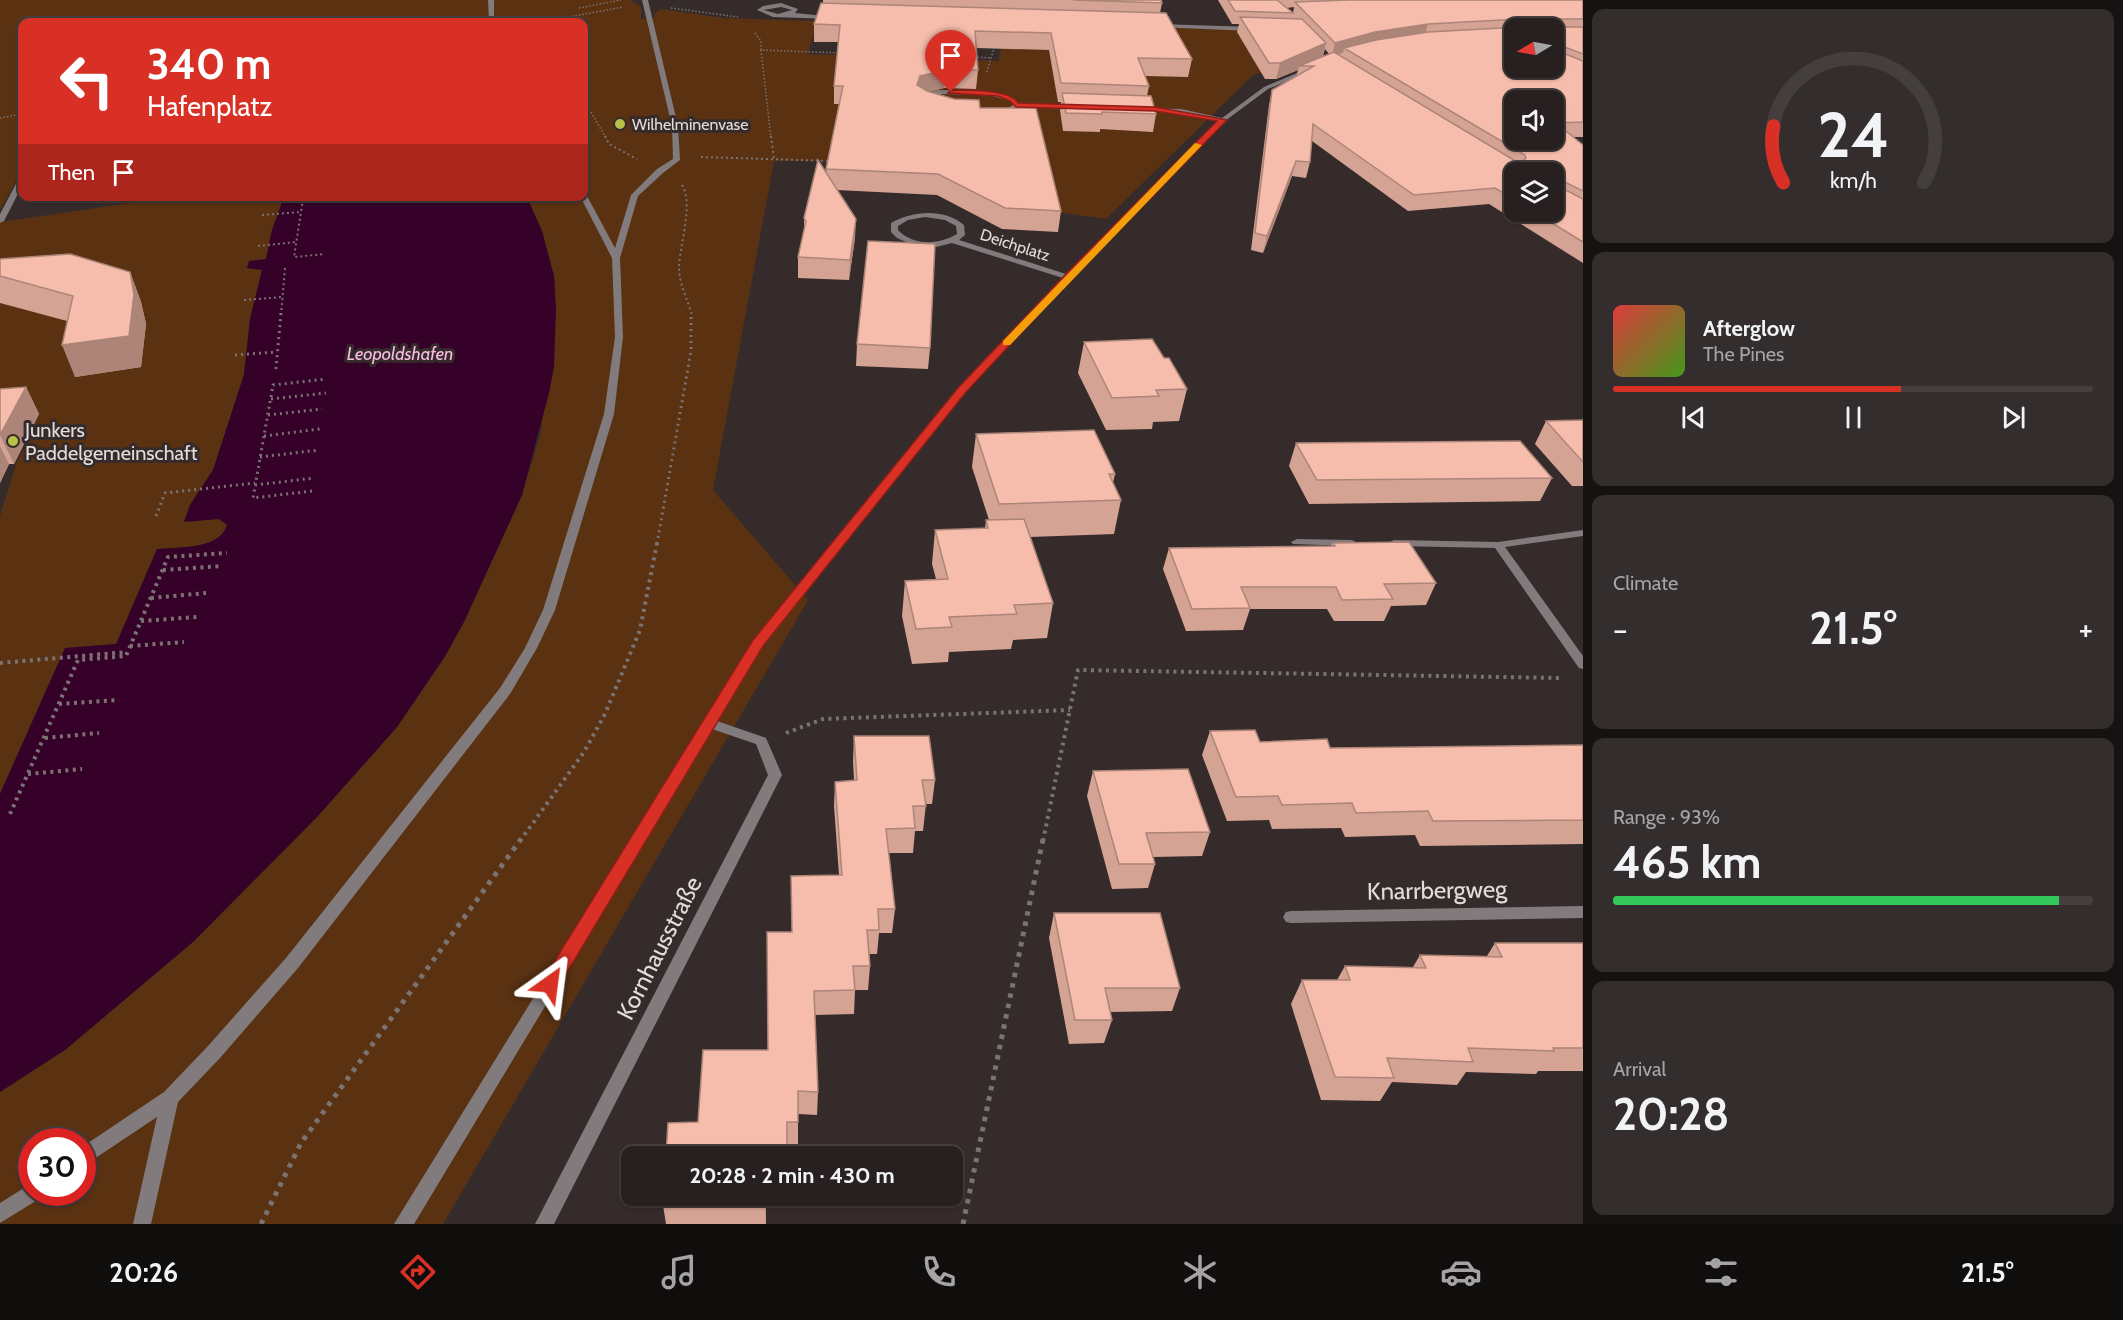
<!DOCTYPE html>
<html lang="en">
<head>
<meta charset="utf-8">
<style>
  body { margin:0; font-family:Cabin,sans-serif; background:#342d2d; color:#f1f3f6; height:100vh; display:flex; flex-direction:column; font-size:22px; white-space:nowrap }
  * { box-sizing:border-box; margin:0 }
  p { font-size:20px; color:#a5a3a5 }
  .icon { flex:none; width:33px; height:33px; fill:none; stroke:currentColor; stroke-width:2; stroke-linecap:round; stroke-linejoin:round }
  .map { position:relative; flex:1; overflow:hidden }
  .sheet { display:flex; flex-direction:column; gap:9px; padding:9px; background:#161212; width:540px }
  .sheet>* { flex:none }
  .top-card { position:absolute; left:18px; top:18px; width:570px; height:183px; border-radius:12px; box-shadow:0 2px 4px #0004,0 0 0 2px #443e3e; background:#d93025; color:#fff; overflow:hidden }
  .needle { width:39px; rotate:260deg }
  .controls { position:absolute; left:1504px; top:18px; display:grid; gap:12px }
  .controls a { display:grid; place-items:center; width:60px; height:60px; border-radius:12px; background:#282020; box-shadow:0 2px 4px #0004,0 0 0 2px #443e3e; font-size:30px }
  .speed { position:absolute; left:18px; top:1128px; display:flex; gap:12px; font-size:30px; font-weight:700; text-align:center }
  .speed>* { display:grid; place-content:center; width:78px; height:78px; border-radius:50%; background:#282020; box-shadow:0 2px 4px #0004,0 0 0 2px #443e3e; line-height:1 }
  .speed .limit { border:9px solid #d22; background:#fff; color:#111 }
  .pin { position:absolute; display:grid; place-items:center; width:51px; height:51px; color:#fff; margin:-62px -26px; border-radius:50% 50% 50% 0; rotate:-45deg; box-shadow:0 0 6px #0007 }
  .pin .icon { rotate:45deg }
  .me { position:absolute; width:66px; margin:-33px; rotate:31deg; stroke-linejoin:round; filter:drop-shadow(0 0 4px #0008) }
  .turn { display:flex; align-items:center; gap:21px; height:126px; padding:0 30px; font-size:27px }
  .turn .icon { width:78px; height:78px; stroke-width:2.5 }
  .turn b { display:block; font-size:42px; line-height:51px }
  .then { display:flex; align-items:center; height:57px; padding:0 30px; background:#0003; gap:12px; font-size:22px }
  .big { font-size:45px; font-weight:700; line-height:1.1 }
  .sheet .card { flex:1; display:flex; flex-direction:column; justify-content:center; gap:9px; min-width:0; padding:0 21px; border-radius:12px; background:#342d2d }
  .sheet .dial { align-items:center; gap:0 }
  .dial svg { height:156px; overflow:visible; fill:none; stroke:#443e3e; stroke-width:7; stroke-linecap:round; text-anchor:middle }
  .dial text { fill:#f1f3f6; stroke:none }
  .song { display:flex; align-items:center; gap:18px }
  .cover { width:72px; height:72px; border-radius:9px; background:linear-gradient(135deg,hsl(0 70% 55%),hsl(100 70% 35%)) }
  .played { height:6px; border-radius:3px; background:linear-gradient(90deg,#d93025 60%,#443e3e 60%) }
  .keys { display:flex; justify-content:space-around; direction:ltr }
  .heat { display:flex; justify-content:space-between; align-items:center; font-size:33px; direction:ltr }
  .charge { height:9px; border-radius:4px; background:linear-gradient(90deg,#34c759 93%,#443e3e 0) }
  .trip { position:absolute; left:621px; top:1146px; width:342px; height:60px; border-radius:12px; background:#282020; box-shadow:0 2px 4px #0004,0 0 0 2px #443e3e; font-weight:700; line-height:60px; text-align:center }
  .tab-bar { display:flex; height:96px; justify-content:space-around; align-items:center; background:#100d0d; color:#a5a3a5 }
  .tab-bar .icon { width:42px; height:42px }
  .tab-bar .selected { color:#d93025 }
  .tab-bar b { font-size:27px; color:#f1f3f6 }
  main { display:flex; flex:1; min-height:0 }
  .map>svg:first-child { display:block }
</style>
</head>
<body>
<main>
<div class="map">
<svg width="1583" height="1224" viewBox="0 0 1583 1224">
  <rect width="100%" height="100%" fill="#362b2b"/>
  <path fill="#5a3212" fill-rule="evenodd" d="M0,0H630L641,6V19L654,18L655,13L661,9L724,18L817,21L808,54L998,61L1008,21L1288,28L1313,58L1253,75L1106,219L971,200L978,161H774L713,490L808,600L443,1224H0V1092L65,1050L193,942L317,817L397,727L444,658L464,622L522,495L541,432L554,276L542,231L527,197L584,196V22H22V170L0,210ZM32,1142H82V1192H32Z
    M172,197H284L272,230L266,259L249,261L247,268L262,270L250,319L244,374L213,470L190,505L184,521L219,519L227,525C220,550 178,547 157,549L117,644L65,648L0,794V516L16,464L39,415L0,418V222Z"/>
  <path fill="#350129" d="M284,197H527L542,231L554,276L556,308L554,367L549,393L522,495L464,622L444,658L397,727L317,817L193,942L65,1050L0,1092V794L65,648L116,644L157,549C177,547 220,550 227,525L219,519L184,522L190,505L213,470L244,375L250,319L262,270L247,268L249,261L266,259L272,230Z"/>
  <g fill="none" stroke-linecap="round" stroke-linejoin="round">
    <path stroke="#7b7272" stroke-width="1.5" stroke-dasharray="1.5 2" stroke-linecap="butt" d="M579,8L621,0
      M671,8L738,17
      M541,22L623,7
      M755,33L761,41V50L841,53
      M761,50L771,138
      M974,57L991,58
      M987,72L995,44
      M584,100L606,138
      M0,118L22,114"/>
    <path stroke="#7b7272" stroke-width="2" stroke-dasharray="2 3" stroke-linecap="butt" d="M605,136L609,144L637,159
      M771,136L774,159
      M701,157L832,161
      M682,185C694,204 679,247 679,269C679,283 688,301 692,315
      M303,199L294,257L324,254
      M262,215L301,212
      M258,246L296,242
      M244,300L282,297
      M281,315L285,268"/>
    <path stroke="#7b7272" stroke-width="3" stroke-dasharray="2 4" stroke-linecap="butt" d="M235,355L277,352
      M276,369L281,313
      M271,399L326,393
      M268,415L322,409
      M264,436L320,429
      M260,457L319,450
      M255,485L314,478
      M312,491L253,498L273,385L326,379
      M156,516L165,493L255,483
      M657,544L691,351V313"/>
    <path stroke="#7b7272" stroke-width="4" stroke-dasharray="3 4.5" stroke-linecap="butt" d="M163,570L222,566
      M151,598L206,593
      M141,621L197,617
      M130,646L184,642
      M0,663L127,652
      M59,704L119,700
      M786,733L823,719L1070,710
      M45,738L99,733
      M28,774L82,769
      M10,814L78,660L126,656L168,557L227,553
      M520,841L584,752L605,714L640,630L657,543
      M1043,841L1078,670L1561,678"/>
    <path stroke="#7b7272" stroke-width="5" stroke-dasharray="4.5 6" stroke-linecap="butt" d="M261,1224L301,1143L521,839
      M963,1224L1043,839"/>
    <path fill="#817b7d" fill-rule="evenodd" d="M642,0H648L678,126L680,160L663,173L638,196L620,258L623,337L614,414L555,610L537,648L510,694L298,968L220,1058L178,1102L151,1224H133L157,1117L82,1167V1147L164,1092L208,1046L286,958L500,688L525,648L543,610L604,414L615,337L612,258L580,196H584V194L587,196L615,248L631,195L657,169L673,159L672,126Z
      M19,178H22V186L4,221L0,223V214Z
      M32,1183V1192H41L39,1199L0,1223V1203Z"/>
    <path fill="#817b7d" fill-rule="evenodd" d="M488,0H494V22H489Z
      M781,3L798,9L795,13L835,17L832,19L773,17L757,10L763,6ZM781,7L792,10L778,14L764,10Z
      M1159,24L1252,27L1255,29L1252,31L1157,27Z
      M1311,67L1313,70L1268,89L1225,121L1071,279L965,392L762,646L717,721L766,738L782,775L554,1224H535L768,775L756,744L712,729L414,1224H394L754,640L959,388L1063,278L952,243L936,247L913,245L897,238L891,232V223C913,211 943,208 964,225L965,235L959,240L1066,274L1218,121L1181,113L1138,111L1136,110V108L1181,109L1222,118L1264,87ZM925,217L945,220L956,226L957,234C939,245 913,246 898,230V226L908,220Z
      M938,90L989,91L1015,99L1018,103L1076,105L1079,107L1076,109L1017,107C997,123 938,119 918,103L921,95ZM938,94L989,95L1011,101L1013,105C994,119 945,113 924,102L926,97Z
      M1583,530V536L1505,547L1583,656V669L1579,668L1495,548L1394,546L1388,543L1394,540L1498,542Z
      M1297,539L1352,540L1358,543L1352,546L1293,544L1291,542Z
      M1583,906V918L1291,923L1286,922L1283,917L1286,912L1291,911Z"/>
  </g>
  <path fill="#d4a394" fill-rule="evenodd" d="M823,0H1161L1162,3L1160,13L1192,59L1188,77L1145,76L1149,86L1147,96L1156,114L1153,132L1100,129V132L1063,131L1060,110L1061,102H1058L1049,50L976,48L978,70L976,89L944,88L929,92L980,108L1061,211L1058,232L1002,229L937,195L837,190L855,238L849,280L798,278V257L804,230V218L826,172L839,104H834V86L839,42H814V24L823,3Z
    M1218,0H1583V137H1573L1583,145V263L1489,204L1408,211L1312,141L1310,162L1306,178L1292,176L1263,253L1251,250L1269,105L1272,90L1296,77L1298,70L1276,79H1265L1237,32L1239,24H1232ZM1294,7L1293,13L1287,8ZM1325,49L1329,54L1323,56ZM1515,172L1554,212H1515Z
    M0,259L130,272L141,302L146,324L141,367L75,377L67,321L0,303Z
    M1084,342L1164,358L1187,389L1179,421L1153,422L1152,429L1106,430L1078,373Z
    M857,344L930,348L928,369L856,366Z
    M26,387L39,414L14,464H9L0,483V389Z
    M1583,420V486H1572L1535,444L1546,421Z
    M976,434L1115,474L1113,483L1121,500L1114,534L1030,537L1053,603L1047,638L1013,640L1011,649L949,652L948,662L912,664L902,616L905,581L936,579L932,564L935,530L985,528L986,520H989L972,467Z
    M1296,443L1552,478L1540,501L1309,504L1289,466Z
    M1333,543L1436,583L1426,605L1391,606L1384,621H1334L1327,609H1250L1243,630L1186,631L1163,569L1169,548L1331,546Z
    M1210,731L1260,742L1330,748L1583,745V844L1420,846L1415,835L1345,837L1341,828L1272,829L1269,820L1227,821L1202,755Z
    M854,736L935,780L932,804H926L923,831H915L913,853H889L895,909L892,933H879L877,954H869L870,966L868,990H855L854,1014L815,1015L818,1092L817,1115L798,1114V1144H787L698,1122L768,1050L791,932L839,875L834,806L835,782L854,780L853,761Z
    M1093,771L1210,832L1202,856L1153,857L1155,864L1148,888L1112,889L1087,796Z
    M1054,913L1180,988L1172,1011L1110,1012L1112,1020L1104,1043L1069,1044L1049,938Z
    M1495,943H1583V1071H1538L1536,1074L1466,1072L1457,1085L1392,1082L1380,1101L1321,1100L1291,1004L1302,980H1337L1345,966L1413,967L1420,955L1487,956Z
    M664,1196H766V1224H666L663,1205Z"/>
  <path fill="#ac8478" d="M1428,24L1424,37L1344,48L1343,53L1332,56L1335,43L1375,32Z
    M1326,43L1322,59L1299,66L1298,70L1276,79L1280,63Z
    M946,70L944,88L919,94L917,85L920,76Z
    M1296,161L1292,176L1263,253L1267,236Z
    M856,219L855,238L849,280L850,260Z
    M130,272L141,302L146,324L141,367L75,377L62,345Z
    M26,387L39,414L14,464L0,435Z
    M0,446L9,464L0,483Z
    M765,1196H766V1224Z"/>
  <path fill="#f6bdac" stroke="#ac8478" stroke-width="1.5" fill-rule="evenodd" d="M1073,0H1161L1162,3Z
    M1228,0H1277L1293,13L1235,11Z
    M1349,0H1583V19H1559L1557,21L1559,27H1583V54L1557,44L1558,51L1583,61V122L1556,123L1583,145V191L1559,179L1560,187L1583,199V242L1534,212H1554V172H1515V200L1495,188L1414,195L1313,124L1310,162L1296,161L1267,236L1255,233L1272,90L1314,66H1299L1334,52L1517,162L1521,163L1526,158L1525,155L1344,48L1376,40L1428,32L1520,27L1522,21L1520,19L1428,24L1375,32L1335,43L1295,2ZM1515,28H1554V68H1515ZM1515,100H1554V140H1515Z
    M821,3L1166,13L1192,59L1138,58L1149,86L1061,83L1051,33L975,31L978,70H946L920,76L917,85L927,91L954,99L979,100L980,108H1036L1061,211L1005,208L938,174L826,169L843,86H834L840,25L814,24Z
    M1240,17L1302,19L1326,43L1280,63H1269Z
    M1062,93L1151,96L1156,114L1102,112V114L1066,113Z
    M818,160L856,219L850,260L798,257L806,221L804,218Z
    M868,241L935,244L930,348L857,344Z
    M70,254L130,272L134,294L129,336L62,345L73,296L0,276V259Z
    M1152,339L1164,358H1169L1187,389L1156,390L1159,396L1112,398L1084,342Z
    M26,387L0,435V389Z
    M1583,420V462L1546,421Z
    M1094,430L1115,474H1109L1121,500L999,504L976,434Z
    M1520,441L1552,478L1317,480L1296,443Z
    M1024,519L1053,603L1014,605L1017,614L949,617L952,627L916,629L905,581L948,579L935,530L988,528L986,520Z
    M1409,542L1436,583L1384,584L1393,599L1342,600L1336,587H1241L1250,608L1192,609L1169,548L1335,546L1333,543Z
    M1255,730L1260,742L1327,739L1330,748L1583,745V820L1433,821L1428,811L1356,813L1352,803L1282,805L1278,796L1236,797L1210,731Z
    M854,736H929L935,780H922L926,806H913L915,828L886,829L895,909H878L879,930H867L870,966H853L855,990L814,991L818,1092L798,1091V1122H787V1156H666L668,1123L698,1122L703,1050H768L767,932H792L791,876L842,875L835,782L857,780Z
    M1188,769L1210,832L1146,833L1155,864H1119L1093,771Z
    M1054,913H1160L1180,988H1105L1112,1020H1075Z
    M1495,943H1583V1048H1553L1554,1051L1468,1048L1473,1062L1387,1058L1394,1078L1335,1077L1302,980H1350L1345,966L1426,968L1420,955L1502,957Z
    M664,1196H765V1204L663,1205Z"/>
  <path fill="#d93025" stroke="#8d1f18" stroke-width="1.5" d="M951,90C967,91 1009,88 1018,103L1155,107L1227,120L1071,279L966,392L763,646L557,989L550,992L544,989L541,984L544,978L753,640L958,388L1065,275L1217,121L1155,111L1016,107L1010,101L998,96L948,93Z"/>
  <path fill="#f59e0b" d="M1195,143L1202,145L1010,345H1003V341Z"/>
  <g fill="#b7c147" stroke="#362b2b" stroke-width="2">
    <circle cx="620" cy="124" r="6"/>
    <circle cx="13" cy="441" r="6"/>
  </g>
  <g text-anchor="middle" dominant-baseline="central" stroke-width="6" stroke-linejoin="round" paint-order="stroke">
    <g font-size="16" fill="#e3dcdc" stroke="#362b2b" text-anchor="start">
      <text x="632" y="124">Wilhelminenvase</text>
    </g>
    <g font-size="16" fill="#e3dcdc" stroke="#362b2b">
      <text transform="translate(1015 245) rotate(18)">Deichplatz</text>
    </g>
    <g font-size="18" font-style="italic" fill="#fbbce6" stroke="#362b2b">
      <text x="400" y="354">Leopoldshafen</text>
    </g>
    <g font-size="20" fill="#e3dcdc" stroke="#362b2b" text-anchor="start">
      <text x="25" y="430">Junkers<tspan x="25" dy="23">Paddelgemeinschaft</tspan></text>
    </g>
    <g font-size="24" fill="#e3dcdc" stroke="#362b2b">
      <text transform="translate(1437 890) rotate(-1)">Knarrbergweg</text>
      <text transform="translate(659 948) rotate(-63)">Kornhausstraße</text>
    </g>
  </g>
</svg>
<div class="controls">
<a><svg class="needle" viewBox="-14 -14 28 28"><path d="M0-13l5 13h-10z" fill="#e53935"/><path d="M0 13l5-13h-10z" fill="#a5a3a5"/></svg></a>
<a><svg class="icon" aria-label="sound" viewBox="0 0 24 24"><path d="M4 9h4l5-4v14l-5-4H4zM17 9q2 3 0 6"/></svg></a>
<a><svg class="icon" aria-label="layers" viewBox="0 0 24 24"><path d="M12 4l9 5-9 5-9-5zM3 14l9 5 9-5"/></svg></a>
</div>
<div class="speed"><div class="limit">30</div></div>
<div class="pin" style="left:951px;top:92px;background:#d93025"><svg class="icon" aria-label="arrive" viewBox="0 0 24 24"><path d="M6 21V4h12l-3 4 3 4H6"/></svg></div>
<svg class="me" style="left:550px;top:984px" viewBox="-20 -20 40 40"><path d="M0-17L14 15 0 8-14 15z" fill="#d93025" stroke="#fff" stroke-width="4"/></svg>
<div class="trip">20:28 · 2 min · 430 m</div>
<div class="top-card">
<div class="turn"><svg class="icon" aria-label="left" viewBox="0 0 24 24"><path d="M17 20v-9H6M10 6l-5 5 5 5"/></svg><div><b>340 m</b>Hafenplatz</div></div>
<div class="then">Then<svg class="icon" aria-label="arrive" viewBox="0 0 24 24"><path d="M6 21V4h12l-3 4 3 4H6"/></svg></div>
</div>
</div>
<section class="sheet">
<div class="card dial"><svg viewBox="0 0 100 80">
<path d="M14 69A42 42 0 1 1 86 69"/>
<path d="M14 69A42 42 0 0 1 9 40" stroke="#d93025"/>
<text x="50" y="56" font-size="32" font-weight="700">24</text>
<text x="50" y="72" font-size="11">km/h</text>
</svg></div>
<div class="card">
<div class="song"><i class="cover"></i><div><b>Afterglow</b><p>The Pines</p></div></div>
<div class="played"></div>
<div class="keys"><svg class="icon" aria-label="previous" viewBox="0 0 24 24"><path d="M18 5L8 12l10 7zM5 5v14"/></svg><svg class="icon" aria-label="pause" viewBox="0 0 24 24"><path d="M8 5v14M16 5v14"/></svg><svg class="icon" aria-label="next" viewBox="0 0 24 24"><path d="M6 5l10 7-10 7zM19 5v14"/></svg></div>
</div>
<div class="card"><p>Climate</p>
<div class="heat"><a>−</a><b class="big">21.5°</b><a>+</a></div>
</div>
<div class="card"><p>Range · 93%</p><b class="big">465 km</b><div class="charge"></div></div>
<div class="card"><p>Arrival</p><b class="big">20:28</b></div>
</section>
</main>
<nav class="tab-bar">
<b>20:26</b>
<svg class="icon selected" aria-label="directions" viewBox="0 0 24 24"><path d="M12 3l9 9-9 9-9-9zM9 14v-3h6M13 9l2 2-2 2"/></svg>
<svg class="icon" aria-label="music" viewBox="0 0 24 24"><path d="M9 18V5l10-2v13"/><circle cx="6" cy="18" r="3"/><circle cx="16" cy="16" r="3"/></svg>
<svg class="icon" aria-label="phone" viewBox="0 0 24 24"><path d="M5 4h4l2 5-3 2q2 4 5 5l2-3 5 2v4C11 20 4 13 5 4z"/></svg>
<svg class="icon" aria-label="climate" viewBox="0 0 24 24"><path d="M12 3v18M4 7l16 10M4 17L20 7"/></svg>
<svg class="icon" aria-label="car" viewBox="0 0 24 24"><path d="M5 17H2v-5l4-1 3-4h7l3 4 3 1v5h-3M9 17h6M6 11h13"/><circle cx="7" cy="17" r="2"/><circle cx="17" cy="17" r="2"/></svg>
<svg class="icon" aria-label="filters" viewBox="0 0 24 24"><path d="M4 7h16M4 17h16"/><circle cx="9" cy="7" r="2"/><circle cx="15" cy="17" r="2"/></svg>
<b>21.5°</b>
</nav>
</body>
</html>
